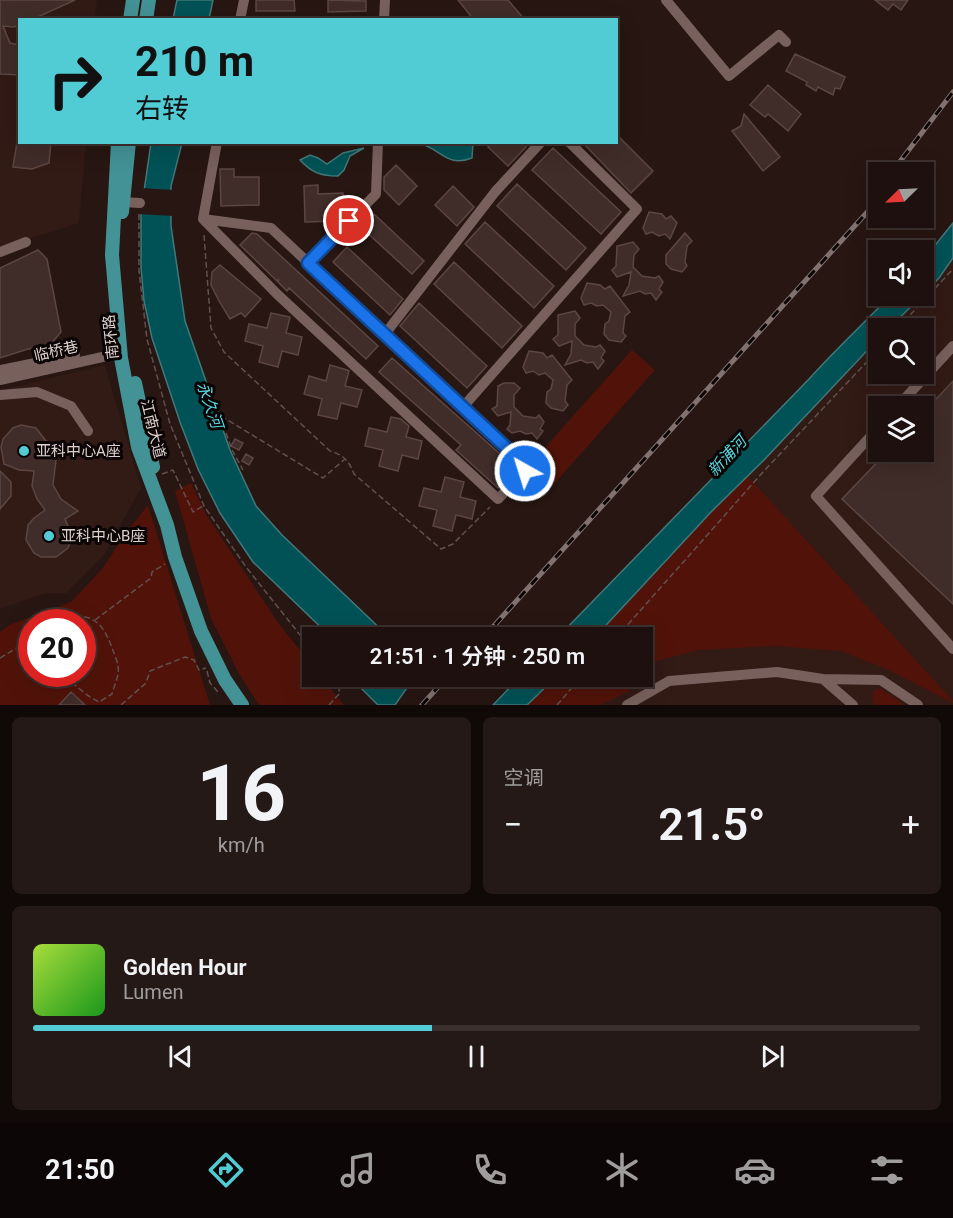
<!DOCTYPE html>
<html lang="zh">
<head>
<meta charset="utf-8">
<style>
  body { margin:0; font-family:Roboto,"Noto Sans SC",sans-serif; background:#251917; color:#f1f3f6; height:100vh; display:flex; flex-direction:column; font-size:22px; white-space:nowrap }
  * { box-sizing:border-box; margin:0 }
  p { font-size:20px; color:#a09d9e }
  .icon { flex:none; width:33px; height:33px; fill:none; stroke:currentColor; stroke-width:2; stroke-linecap:round; stroke-linejoin:round }
  .map { position:relative; height:705px; overflow:hidden }
  .drawer { display:flex; flex-direction:column; gap:12px; padding:12px; background:#100908; flex:1 }
  .drawer>* { flex:none }
  .hud { position:absolute; left:18px; top:18px; width:600px; height:126px; border-radius:0px; box-shadow:0 6px 24px #0002,0 0 0 2px #3b302e; background:#51ccd4; color:#111; overflow:hidden }
  .needle { width:39px; rotate:246deg }
  .fabs { position:absolute; left:868px; top:162px; display:grid; gap:12px }
  .fabs a { display:grid; place-items:center; width:66px; height:66px; border-radius:0px; background:#1d100e; box-shadow:0 6px 24px #0002,0 0 0 2px #3b302e; font-size:30px }
  .speed { position:absolute; left:18px; top:609px; display:flex; gap:12px; font-size:30px; font-weight:700; text-align:center }
  .speed>* { display:grid; place-content:center; width:78px; height:78px; border-radius:50%; background:#1d100e; box-shadow:0 6px 24px #0002,0 0 0 2px #3b302e; line-height:1 }
  .speed .limit { border:9px solid #d22; background:#fff; color:#111 }
  .pin { position:absolute; display:grid; place-items:center; width:51px; height:51px; color:#fff; margin:-26px; border:3px solid #fff; border-radius:50%; box-shadow:0 2px 6px #0007 }
  .me { position:absolute; width:66px; margin:-33px; rotate:321deg; stroke-linejoin:round; filter:drop-shadow(0 0 4px #0008) }
  .turn { display:flex; align-items:center; gap:21px; height:126px; padding:0 18px; font-size:27px }
  .turn .icon { width:78px; height:78px; stroke-width:2.5 }
  .turn b { display:block; font-size:42px; line-height:51px }
  .big { font-size:45px; font-weight:600; line-height:1.1 }
  .drawer .tile { flex:1; display:flex; flex-direction:column; justify-content:center; gap:9px; min-width:0; padding:0 21px; border-radius:9px; background:#251917 }
  .drawer .dial { align-items:center; gap:0 }
  .dial b { font-size:78px; line-height:1 }
  .song { display:flex; align-items:center; gap:18px }
  .cover { width:72px; height:72px; border-radius:9px; background:linear-gradient(135deg,hsl(80 70% 55%),hsl(120 70% 35%)) }
  .played { height:6px; border-radius:3px; background:linear-gradient(90deg,#51ccd4 45%,#3b302e 45%) }
  .keys { display:flex; justify-content:space-around; direction:ltr }
  .heat { display:flex; justify-content:space-between; align-items:center; font-size:33px; direction:ltr }
  .drawer .tiles { flex:1; display:grid; gap:12px; grid-template-columns:1fr 1fr }
  .tile:last-child { grid-column:span 2 }
  .trip { position:absolute; left:302px; top:627px; width:351px; height:60px; border-radius:0px; background:#1d100e; box-shadow:0 6px 24px #0002,0 0 0 2px #3b302e; font-weight:600; line-height:60px; text-align:center }
  .menu { display:flex; height:96px; justify-content:space-around; align-items:center; background:#0c0606; color:#a09d9e }
  .menu .icon { width:42px; height:42px }
  .menu .selected { color:#51ccd4 }
  .menu b { font-size:27px; color:#f1f3f6 }
  .map>svg:first-child { display:block }
</style>
</head>
<body>
<div class="map">
<svg width="953" height="705" viewBox="0 0 953 705">
  <rect width="100%" height="100%" fill="#271612"/>
  <path fill="#321a15" fill-rule="evenodd" d="M0,0H97L95,19L20,20V142L86,143L79,223L0,248Z
    M953,231V705H514L540,677L642,676V638L577,637L898,296H924V266ZM879,328H924V374H879ZM879,406H924V452H879Z
    M105,365L141,488L104,555L66,593H45L0,609V390Z"/>
  <path fill="#511309" fill-rule="evenodd" d="M632,350L655,370L554,484L531,463Z
    M743,471L953,701V703L889,670L841,651L776,646L698,650L642,665V638H589Z
    M191,483L207,516L279,624L312,665V676L321,677L344,705H259L238,672L211,618L175,491Z
    M148,505L210,705H0V632L9,625L71,602L103,568L125,534ZM32,622H82V674H32Z
    M553,677H624L629,691L601,705H526Z
    M880,688L905,705H875L872,701L873,691Z"/>
  <path fill="#015256" stroke="#43787a" stroke-width="1.5" d="M177,0H213L209,19H173Z
    M151,143H182L171,186V226L185,321L230,450L256,506L282,535L389,637H331L253,562L220,513L198,469L180,422L152,338L144,301L141,268V212Z
    M419,143H473L472,158C447,168 441,149 419,143Z
    M364,148L350,156L344,170L338,176C321,176 312,173 300,160L310,155L318,158L327,164L343,153Z
    M953,223V258L939,278L924,293V259Z
    M890,296H922L889,328H879V338L764,460L711,512L595,637H558L809,379C835,350 863,324 890,296Z
    M353,677H410L411,682L395,705H378L356,683Z
    M520,677H556L527,705H493Z"/>
  <path fill="#271612" d="M141,188L174,190V216L138,214Z"/>
  <path fill="#402c28" stroke="#5b4642" stroke-width="1.5" d="M0,0H75L31,20H20V24L14,27L3,26L10,43L20,45V75L0,74Z
    M256,0H294L295,11H256Z
    M328,0L366,1V11L328,12Z
    M458,0H508L525,20H474Z
    M875,0H908L901,10L893,4L888,10Z
    M795,54L845,77L840,89L835,88L833,95L818,87L816,91L806,85L807,82L786,71Z
    M768,85L801,114L788,131L768,114L765,117L750,105Z
    M744,114L780,157L763,171L732,131L741,126Z
    M616,134L653,171L631,193L582,142H616Z
    M17,142H51L49,163L32,169L13,167Z
    M493,142H521L526,147L508,166L488,147Z
    M553,148L621,212L601,234L532,170Z
    M396,165L417,186L399,205L384,190V177Z
    M220,169H234V177H259V205L221,206Z
    M517,184L586,248L566,270L497,206Z
    M318,185V194L343,193V217L338,221L305,222L304,186Z
    M453,186L474,207L457,226L435,205Z
    M649,212L662,214L666,219L671,216L677,223L670,239L665,234L659,236L652,232L646,234L643,228Z
    M374,214L424,261L412,274L362,228Z
    M485,222L554,286L534,308L465,244Z
    M252,233L257,234L378,346L366,359L289,288L287,291L278,282L279,279L277,281L240,245Z
    M685,233L692,241L687,246L685,262L687,266L682,272L671,269L666,264V255Z
    M633,242L639,249L634,255L633,267L642,276L655,278L659,276L663,282L659,289L662,292L656,300L651,293L645,294L640,291L623,296L629,285L631,272L617,277L612,270L616,266L617,246Z
    M347,247L403,299L390,315L333,262Z
    M38,250L47,259L61,332L49,346L28,349L0,358V268Z
    M454,262L522,326L502,348L434,284Z
    M220,265L261,299L245,317L241,313L230,319L219,301L211,285L212,272Z
    M587,283L600,285L605,289L610,286L630,312L625,316L623,333L626,336L621,342L609,340L604,334L605,324L609,321L611,312L603,305L597,306L591,303L584,305L581,298Z
    M419,303L487,366L467,388L400,326Z
    M575,311L580,318L575,324V336L584,345L596,347L600,345L605,351L601,358L604,361L598,369L593,362L587,363L581,360L565,365L571,354L572,341L559,346L553,339L558,335V315Z
    M271,313L290,317L286,333L302,337L298,355L282,351L278,367L259,362L263,346L245,341L249,324L267,328Z
    M529,351L543,353L547,358L552,355L572,380L567,385L565,401L568,405L563,411L551,408L546,403L547,392L551,389L553,380L545,373L539,375L533,371L526,373L523,367Z
    M392,358L516,468L498,488L456,450L461,445L379,372Z
    M330,365L347,370L349,371L345,386L362,390L357,407L341,403L337,419L318,415L322,399L304,394L309,376L326,381Z
    M953,381V604L842,499L887,452H924V412Z
    M504,383H514L520,388L514,395V407L523,416L536,418L539,415L544,422L540,429L543,431L537,439L532,433L526,434L520,431L512,433L507,429L510,425L511,412L498,416L492,409L497,406L498,386Z
    M391,417L401,419L409,426L406,437L422,441L418,459L402,455L398,471L379,466L383,450L365,446L369,428L387,432Z
    M21,425L36,428L46,441L58,444L53,485L61,499L78,511L65,519L71,533V541L68,548L56,557H41L34,553L26,540L28,525L33,519L45,510L37,499L32,486L34,471L19,470L4,464L1,447L3,439L13,428Z
    M235,439L243,443L239,450L231,446Z
    M246,454L253,458L249,465L242,461Z
    M0,471L11,482V496L0,509Z
    M445,477L464,482L460,497L476,501L472,519L456,515L452,531L433,526L437,510L419,506L424,488L441,492Z
    M71,692L85,705H59Z"/>
  <g fill="none" stroke-linecap="round" stroke-linejoin="round">
    <path stroke="#61514e" stroke-width="1.5" stroke-dasharray="6 3" stroke-linecap="butt" d="M139,214V271L147,339L170,424L204,506L246,567L312,650
      M204,235L211,328L224,352L330,451C344,455 349,461 354,474L441,549L453,544L490,507
      M898,328L953,269
      M214,399L232,450L243,470
      M221,416L323,478L345,459
      M162,474L173,470L193,512L203,506
      M95,620L151,578L152,572L165,564
      M58,622C87,609 102,619 112,648C114,653 117,660 118,666C120,674 114,686 112,694L99,702L87,695L62,674
      M616,638L763,472L879,349
      M0,658L20,646L32,648
      M207,671L210,683L219,693
      M121,705L146,683L150,671L185,657L194,660L199,670L206,668
      M329,705L340,693L335,676
      M557,705L582,676"/>
    <path stroke="#78615d" stroke-width="10" d="M666,0L729,76L779,35L786,42
      M240,20L244,0
      M384,20L385,0
      M123,202L140,203
      M203,219L271,228L524,464L525,471L498,499L277,294Z
      M203,219L217,142
      M0,252L26,242
      M308,263L376,194L378,142
      M385,334L495,192L541,142
      M0,370L75,355
      M0,380L120,353
      M0,395L37,392L71,406L88,431
      M898,406L953,346
      M463,407L637,209L569,142
      M879,427L816,496L953,649
      M823,679L853,705
      M627,705L669,681L777,672L823,679L881,680L918,705"/>
    <path stroke="#439296" stroke-width="14" d="M130,20L133,0
      M146,20L149,0
      M118,142L112,255L121,358L138,447L167,525L175,557L201,631L225,680L242,705
      M122,212L129,142
      M135,383L153,467"/>
    <g stroke="#81726f" stroke-width="5">
      <path id="rail" d="M892,172L953,92
        M483,638L879,199
        M422,705L448,676"/>
    </g>
    <use href="#rail" stroke="#0b0404" stroke-width="3" stroke-dasharray="9" stroke-linecap="butt"/>
  </g>
  <g fill="none" stroke-linecap="round" stroke-linejoin="round">
    <g stroke="#114b97" stroke-width="15">
      <path id="route" d="M349,221L308,263L524,464L525,471"/>
    </g>
    <use href="#route" stroke="#1a73e8" stroke-width="10"/>
  </g>
  <g fill="#51ccd4" stroke="#0b0404" stroke-width="2">
    <circle cx="24" cy="451" r="6"/>
    <circle cx="49" cy="536" r="6"/>
  </g>
  <g text-anchor="middle" dominant-baseline="central" stroke-width="6" stroke-linejoin="round" paint-order="stroke">
    <g font-size="15" fill="#ddd0ce" stroke="#0b0404">
      <text transform="translate(111 337) rotate(-96)">南环路</text>
      <text transform="translate(56 351) rotate(-13)">临桥巷</text>
      <text transform="translate(153 429) rotate(76)">江南大道</text>
    </g>
    <g font-size="15" fill="#ddd0ce" stroke="#0b0404" text-anchor="start">
      <text x="36" y="451">亚科中心A座</text>
      <text x="61" y="536">亚科中心B座</text>
    </g>
    <g font-size="16" font-style="italic" fill="#55d8e1" stroke="#0b0404">
      <text transform="translate(210 405) rotate(71)">永久河</text>
      <text transform="translate(727 456) rotate(-47)">新浦河</text>
    </g>
  </g>
</svg>
<div class="fabs">
<a><svg class="needle" viewBox="-14 -14 28 28"><path d="M0-13l5 13h-10z" fill="#e53935"/><path d="M0 13l5-13h-10z" fill="#a09d9e"/></svg></a>
<a><svg class="icon" aria-label="sound" viewBox="0 0 24 24"><path d="M4 9h4l5-4v14l-5-4H4zM17 9q2 3 0 6"/></svg></a>
<a><svg class="icon" aria-label="search" viewBox="0 0 24 24"><circle cx="10" cy="10" r="6"/><path d="M15 15l6 6"/></svg></a>
<a><svg class="icon" aria-label="layers" viewBox="0 0 24 24"><path d="M12 4l9 5-9 5-9-5zM3 14l9 5 9-5"/></svg></a>
</div>
<div class="speed"><div class="limit">20</div></div>
<div class="pin" style="left:349px;top:221px;background:#d93025"><svg class="icon" aria-label="arrive" viewBox="0 0 24 24"><path d="M6 21V4h12l-3 4 3 4H6"/></svg></div>
<svg class="me" style="left:525px;top:471px" viewBox="-20 -20 40 40"><circle r="17" fill="#1a73e8" stroke="#fff" stroke-width="3"/><path d="M0-11L8 9 0 5-8 9z" fill="#fff"/></svg>
<div class="trip">21:51 · 1 分钟 · 250 m</div>
<div class="hud">
<div class="turn"><svg class="icon" aria-label="right" viewBox="0 0 24 24"><path d="M7 20v-9h11M14 6l5 5-5 5"/></svg><div><b>210 m</b>右转</div></div>
</div>
</div>
<section class="drawer">
<div class="tiles">
<div class="tile dial"><b>16</b><p>km/h</p></div>
<div class="tile"><p>空调</p>
<div class="heat"><a>−</a><b class="big">21.5°</b><a>+</a></div>
</div>
<div class="tile">
<div class="song"><i class="cover"></i><div><b>Golden Hour</b><p>Lumen</p></div></div>
<div class="played"></div>
<div class="keys"><svg class="icon" aria-label="previous" viewBox="0 0 24 24"><path d="M18 5L8 12l10 7zM5 5v14"/></svg><svg class="icon" aria-label="pause" viewBox="0 0 24 24"><path d="M8 5v14M16 5v14"/></svg><svg class="icon" aria-label="next" viewBox="0 0 24 24"><path d="M6 5l10 7-10 7zM19 5v14"/></svg></div>
</div>
</div>
</section>
<nav class="menu">
<b>21:50</b>
<svg class="icon selected" aria-label="directions" viewBox="0 0 24 24"><path d="M12 3l9 9-9 9-9-9zM9 14v-3h6M13 9l2 2-2 2"/></svg>
<svg class="icon" aria-label="music" viewBox="0 0 24 24"><path d="M9 18V5l10-2v13"/><circle cx="6" cy="18" r="3"/><circle cx="16" cy="16" r="3"/></svg>
<svg class="icon" aria-label="phone" viewBox="0 0 24 24"><path d="M5 4h4l2 5-3 2q2 4 5 5l2-3 5 2v4C11 20 4 13 5 4z"/></svg>
<svg class="icon" aria-label="climate" viewBox="0 0 24 24"><path d="M12 3v18M4 7l16 10M4 17L20 7"/></svg>
<svg class="icon" aria-label="car" viewBox="0 0 24 24"><path d="M5 17H2v-5l4-1 3-4h7l3 4 3 1v5h-3M9 17h6M6 11h13"/><circle cx="7" cy="17" r="2"/><circle cx="17" cy="17" r="2"/></svg>
<svg class="icon" aria-label="filters" viewBox="0 0 24 24"><path d="M4 7h16M4 17h16"/><circle cx="9" cy="7" r="2"/><circle cx="15" cy="17" r="2"/></svg>
</nav>
</body>
</html>
